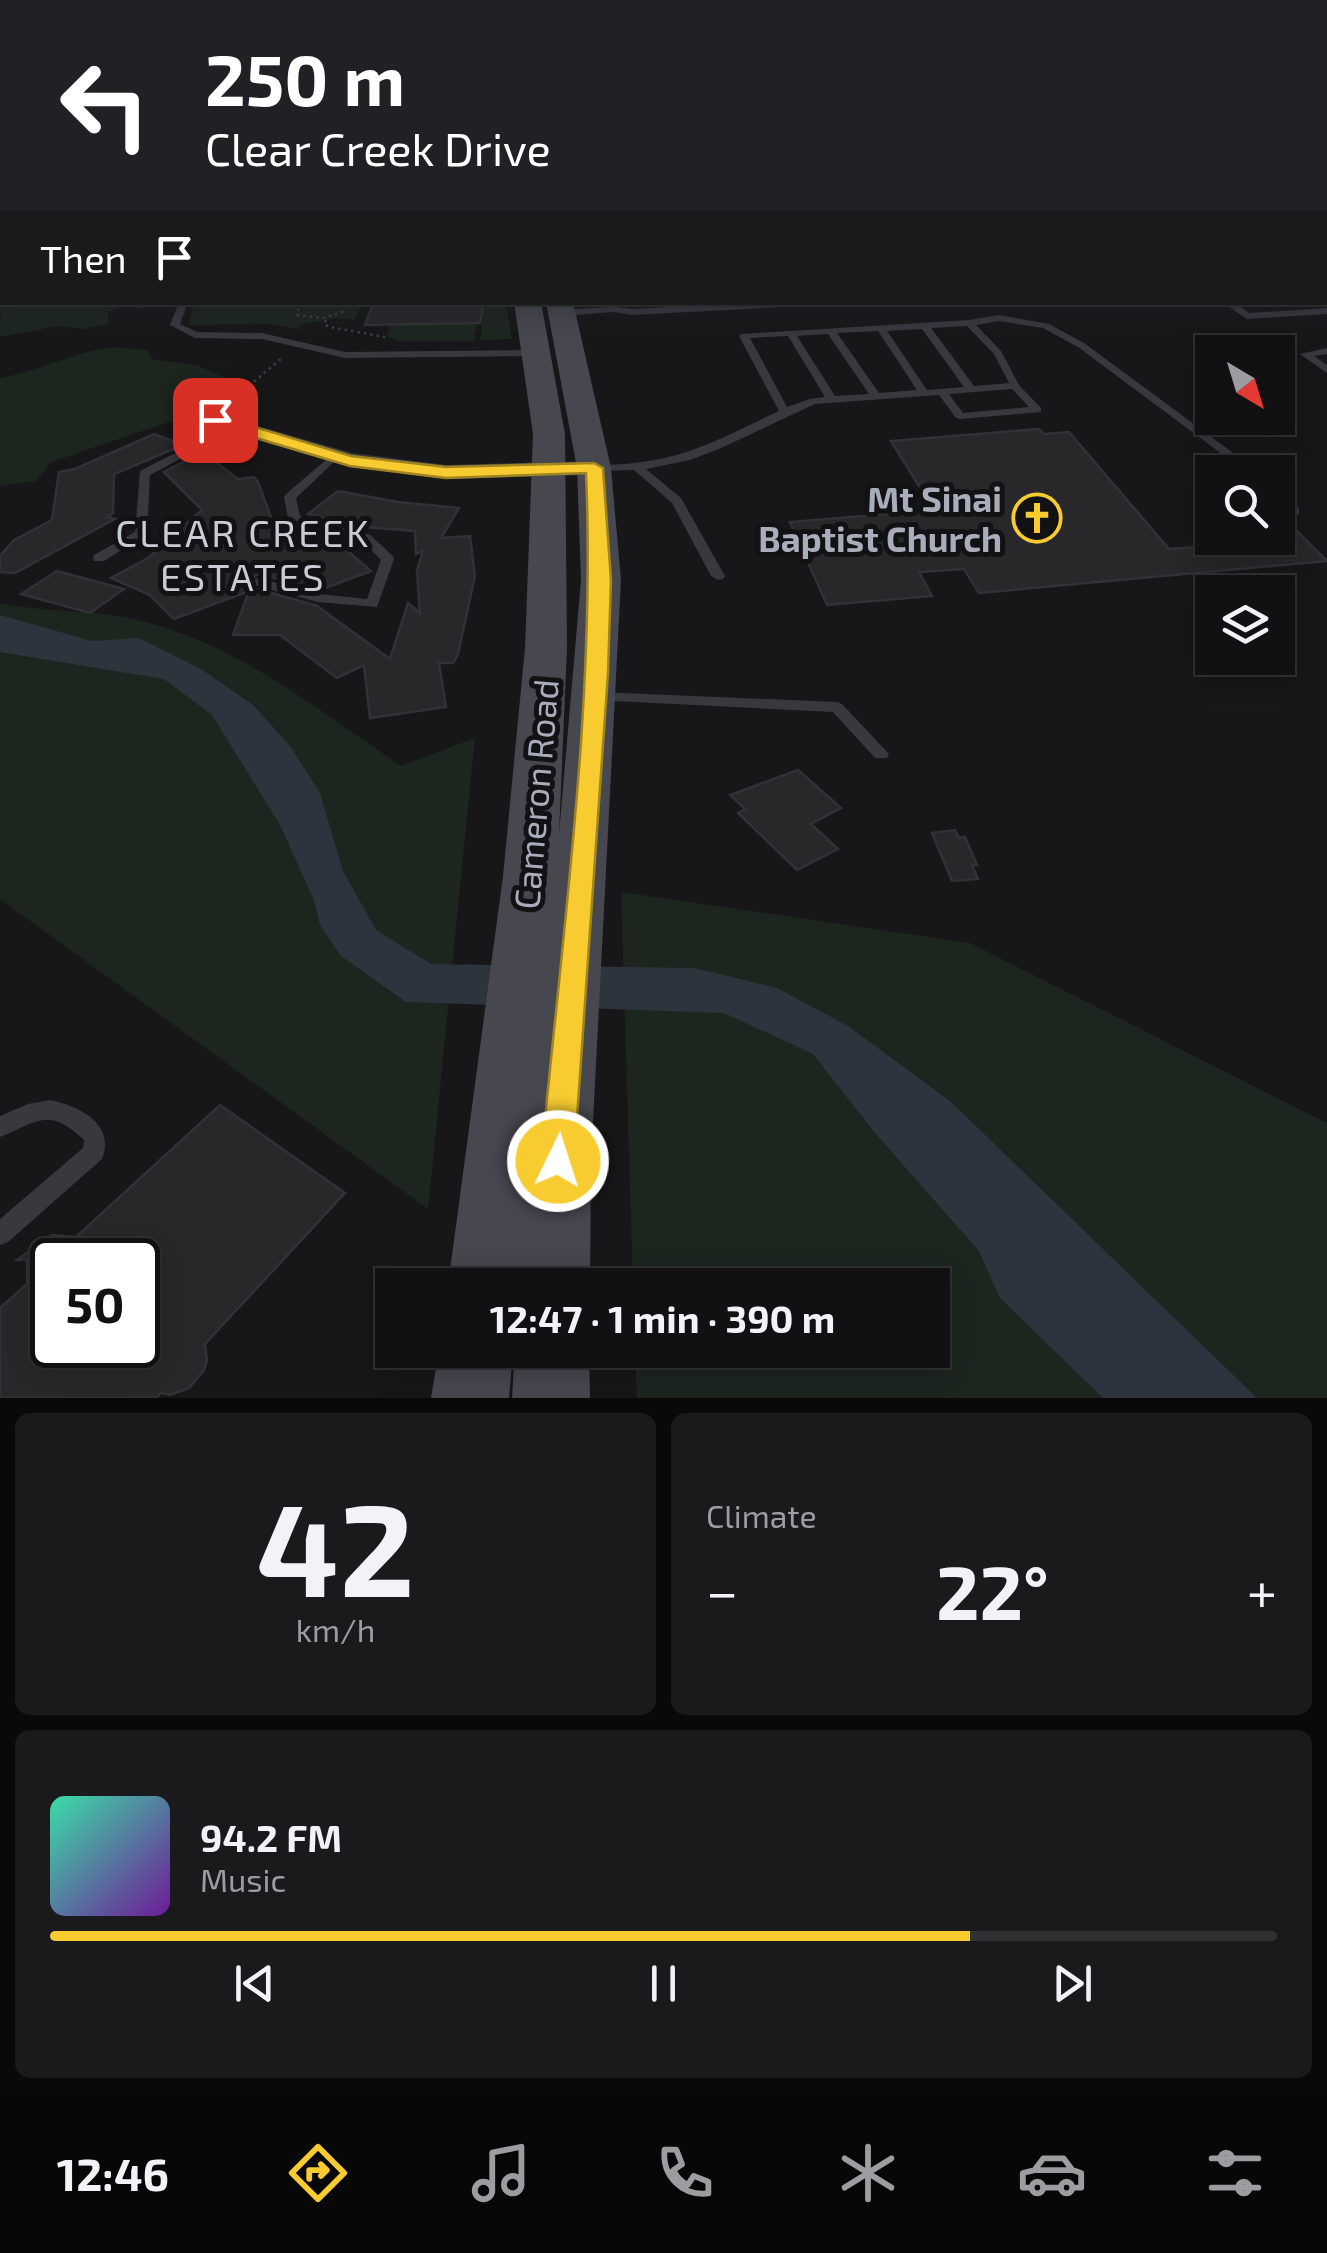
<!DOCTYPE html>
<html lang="en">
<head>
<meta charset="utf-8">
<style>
  body { margin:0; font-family:"Exo 2",sans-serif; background:#1a1a1c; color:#f1f3f6; height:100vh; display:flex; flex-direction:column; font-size:38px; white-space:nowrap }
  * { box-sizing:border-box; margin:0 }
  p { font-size:32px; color:#9c9da0 }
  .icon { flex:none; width:55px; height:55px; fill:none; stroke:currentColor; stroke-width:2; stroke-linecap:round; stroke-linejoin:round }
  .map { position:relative; height:1398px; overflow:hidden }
  .details { display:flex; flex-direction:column; gap:15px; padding:15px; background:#09090a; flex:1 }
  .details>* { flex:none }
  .guide { position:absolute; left:0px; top:0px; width:1328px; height:305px; box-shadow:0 5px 25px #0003,0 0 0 2px #303133; background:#202124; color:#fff; overflow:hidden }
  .needle { width:65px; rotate:142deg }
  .buttons { position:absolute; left:1195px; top:335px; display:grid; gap:20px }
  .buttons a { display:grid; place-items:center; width:100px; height:100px; border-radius:0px; background:#111113; box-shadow:0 5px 25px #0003,0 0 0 2px #303133; font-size:50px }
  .speed { position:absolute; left:30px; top:1238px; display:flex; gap:20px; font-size:50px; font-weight:700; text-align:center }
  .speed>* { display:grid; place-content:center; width:130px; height:130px; border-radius:50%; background:#111113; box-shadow:0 5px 25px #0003,0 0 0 2px #303133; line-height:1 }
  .speed .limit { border:5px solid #111; border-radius:15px; background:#fff; color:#111 }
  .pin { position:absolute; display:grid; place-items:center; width:85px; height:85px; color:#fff; margin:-42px; border-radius:20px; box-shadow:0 5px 15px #0006 }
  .me { position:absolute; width:110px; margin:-55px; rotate:4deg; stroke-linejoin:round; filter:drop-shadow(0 0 8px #0008) }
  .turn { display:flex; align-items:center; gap:35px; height:210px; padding:0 40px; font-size:45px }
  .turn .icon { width:130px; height:130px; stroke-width:2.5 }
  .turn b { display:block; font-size:70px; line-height:85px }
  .then { display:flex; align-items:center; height:95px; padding:0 40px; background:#0003; gap:20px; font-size:38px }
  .big { font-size:75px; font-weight:700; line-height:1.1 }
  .details .tile { flex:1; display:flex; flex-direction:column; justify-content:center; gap:15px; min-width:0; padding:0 35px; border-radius:15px; background:#1a1a1c }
  .details .dial { align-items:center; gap:0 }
  .dial b { font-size:130px; line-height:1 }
  .song { display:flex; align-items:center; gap:30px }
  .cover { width:120px; height:120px; border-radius:15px; background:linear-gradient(135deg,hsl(160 70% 55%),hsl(280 70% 35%)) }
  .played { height:10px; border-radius:5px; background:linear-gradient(90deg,#f8cc31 75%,#303133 75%) }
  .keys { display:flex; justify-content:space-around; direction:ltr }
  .heat { display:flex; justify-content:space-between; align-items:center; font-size:55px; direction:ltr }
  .details .tiles { flex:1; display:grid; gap:15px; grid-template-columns:1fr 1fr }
  .tile:last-child { grid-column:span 2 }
  .trip { position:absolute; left:375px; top:1268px; width:575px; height:100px; border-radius:0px; background:#111113; box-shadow:0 5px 25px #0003,0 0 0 2px #303133; font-weight:700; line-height:100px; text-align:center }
  .dock { display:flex; height:160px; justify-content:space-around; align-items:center; background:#070708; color:#9c9da0 }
  .dock .icon { width:70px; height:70px }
  .dock .active { color:#f8cc31 }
  .dock b { font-size:45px; color:#f1f3f6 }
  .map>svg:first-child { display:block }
</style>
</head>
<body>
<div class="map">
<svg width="1327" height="1398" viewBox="0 0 1327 1398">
  <rect width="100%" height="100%" fill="#171719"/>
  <path fill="#1d251f" d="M2,250V302L153,303L143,309L124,306L108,312L109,324L83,329L58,326L0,337Z
    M194,303L195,302L362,303L355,320L336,318L299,325L300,329L269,324L188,325Z
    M480,303H506L512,339L480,340L483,318L477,317Z
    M477,323L474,341H399L386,336L390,325Z
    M112,347L147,350L152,359L199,366L245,386L178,419L51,462L36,481L0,486V378C39,371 74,352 112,347Z
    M0,603C45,613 94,609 138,620C236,643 320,711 401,766L475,738L428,1209L0,899Z
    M621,892L970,943L1327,1123V1398H637L635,1350H932V1285H633Z"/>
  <path fill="#2d343e" d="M0,615L92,641L139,638L201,669L253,705L290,746L320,793L343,871L376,930L431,964L695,968L777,988L848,1026L950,1101L1257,1398H1103L1000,1298L979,1251L875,1133L813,1054L724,1013L406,1002L341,956L320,925L314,900L279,823L212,715L164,679L0,652Z"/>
  <path fill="#28272a" stroke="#323135" stroke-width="2.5" fill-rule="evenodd" d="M374,302H484L480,323L365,325Z
    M1038,429L1044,434L1069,432L1169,549L1278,541V512L1327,561L979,593L964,569L919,572L932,596L827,605L790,522L934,510L891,441Z
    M154,434L183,445L114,474L113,513L107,517L115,519L15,573L0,572V556L14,540L52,520L59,472L75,469Z
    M202,452L238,479L254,477L258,482L278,537L293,526L330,536L371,571L320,590L259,574L247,581L250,587L317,606L390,659L408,603L420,613L417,571L423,551L416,554L415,531L351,526L308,514L338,491L398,502L459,508L441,538L470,536L475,576L458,654L453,663H439L446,707L370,718L364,665L337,678L280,635H233L249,591L174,619L150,595L111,578L148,558L202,510L164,472Z
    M57,571L124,589L90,613L21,594Z
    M798,770L841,808L811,824L838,849L797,870L738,813L745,809L730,795Z
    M955,830L959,838L965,837L977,865H972L978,879L952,881L932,833Z
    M220,1105L345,1193L205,1344L207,1360L204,1370L189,1388L170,1395L161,1393L156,1398H0V1308L27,1284V1260H17L52,1235L76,1237ZM52,1260H138V1345H52Z"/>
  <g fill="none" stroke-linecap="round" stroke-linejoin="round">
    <path stroke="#3e3f46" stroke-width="2.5" stroke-dasharray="2.5 4" stroke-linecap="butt" d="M300,302L297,315L324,318L342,312L347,302
      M326,320L324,324L330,327L385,337
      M244,390L282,358"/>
    <path stroke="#3e3f46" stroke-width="4" stroke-dasharray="4 6" stroke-linecap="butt" d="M224,402L247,387"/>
    <path fill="#38383f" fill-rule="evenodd" d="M0,174H2V178L0,179Z
      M1325,205H1327V210H1325Z
      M1325,229H1327V234H1325Z
      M0,233H2V237H0Z
      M179,302H188L180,324L197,332L262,333L345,352L536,350L541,353L536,356L345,358L262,339L195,338L170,325Z
      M607,302H616L617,307L632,309L760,302H824L820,305L632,315L613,312L561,316L556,313L561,310L608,307Z
      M1222,302H1233L1249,313L1327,308V314L1247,319Z
      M999,315L1049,324L1084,343L1259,472H1246L1078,347L1043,328L999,321L976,325L1001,351L1019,385L1041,408V412L960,419L956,418L939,395L815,404L719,449L690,460L646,469L681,498L725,576L723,579L718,580L711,576L672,503L634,470L594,471L588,468L594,465C675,465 709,444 779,411L739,336L741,334L969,320ZM967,326L994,354L1009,383L974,386L931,328ZM922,329L964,387L927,390L887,331ZM878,331L917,390L879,393L837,333ZM828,334L869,394L835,396L797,336ZM788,336L825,397L810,399L787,407L750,338ZM1012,389L1029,407L963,413L949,394Z
      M1327,348V354L1314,356L1327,365V373L1300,354Z
      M234,423L239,426L238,428L150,475L147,534L104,561H94L93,558L94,555L135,532L140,471Z
      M334,453L338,454V458L296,498L300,516L370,535L393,556L394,559L377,607L318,602L253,585L251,582L258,578L319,594L367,599L381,560L362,541L290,521L288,518L284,497L286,494Z
      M1278,491L1299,508V514H1291L1278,501Z
      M599,692L837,702L842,704L889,754L887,758H875L833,712L594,700L592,697Z
      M50,1100C79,1106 116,1124 102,1159L8,1242L0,1245V1219L83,1148L84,1140C48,1106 38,1122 0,1137V1116L28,1104Z"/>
    <path fill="#38383f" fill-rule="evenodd" d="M1325,160H1327V169H1325Z
      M194,408L352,453L446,465L594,461L605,468L594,475L446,479L350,467L186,419L183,414Z"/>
    <path fill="#46474f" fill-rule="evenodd" d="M514,302H541L565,434L567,648L559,834L581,580L577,468L546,302H573L611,468L621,580L591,1161L590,1285H448L503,876L525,648L533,434Z
      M439,1350H513L509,1398H431Z
      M515,1350H589L590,1398H512Z"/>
  </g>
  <linearGradient id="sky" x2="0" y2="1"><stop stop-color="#0d0d0e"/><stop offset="0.42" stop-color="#363c49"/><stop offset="1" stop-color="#363c49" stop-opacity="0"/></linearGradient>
  <rect width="1327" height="337" fill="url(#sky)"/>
  <path fill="#f8cc31" stroke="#a18520" stroke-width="2.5" d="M215,415L351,456L446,467L594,463L603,468L611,580L608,673L574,1161L570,1172L558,1176L546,1172L541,1161C562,933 596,702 586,473L446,478L350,466L209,424L207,420Z"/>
  <defs>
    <g id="church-ring" transform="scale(2.5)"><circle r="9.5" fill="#121214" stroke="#f8cc31" stroke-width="1.5"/><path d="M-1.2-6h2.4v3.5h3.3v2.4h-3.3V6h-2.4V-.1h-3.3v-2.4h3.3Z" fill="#f8cc31"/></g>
  </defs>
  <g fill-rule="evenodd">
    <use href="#church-ring" x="1037" y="518"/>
  </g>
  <g text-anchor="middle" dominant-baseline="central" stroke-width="10" stroke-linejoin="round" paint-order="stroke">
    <g font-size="35" font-weight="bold" fill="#a9acba" stroke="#121214" text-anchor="end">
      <text x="1002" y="498">Mt Sinai<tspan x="1002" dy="40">Baptist Church</tspan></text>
    </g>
    <g font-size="35" fill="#a9acba" stroke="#121214">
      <text transform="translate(535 794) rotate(-85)">Cameron Road</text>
    </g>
    <g font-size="38" letter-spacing="2.5" fill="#caccd5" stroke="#121214">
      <text x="243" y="532">CLEAR CREEK<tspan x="243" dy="44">ESTATES</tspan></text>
    </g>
  </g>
</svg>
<div class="buttons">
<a><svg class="needle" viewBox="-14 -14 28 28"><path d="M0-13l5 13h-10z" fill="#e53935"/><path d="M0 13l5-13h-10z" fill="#9c9da0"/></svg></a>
<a><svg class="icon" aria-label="search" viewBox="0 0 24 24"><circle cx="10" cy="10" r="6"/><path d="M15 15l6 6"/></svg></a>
<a><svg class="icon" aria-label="layers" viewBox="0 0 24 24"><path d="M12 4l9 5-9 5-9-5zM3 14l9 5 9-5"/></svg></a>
</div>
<div class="speed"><div class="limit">50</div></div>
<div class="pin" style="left:215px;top:420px;background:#d93025"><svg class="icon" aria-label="arrive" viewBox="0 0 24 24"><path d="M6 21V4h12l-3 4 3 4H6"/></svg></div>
<svg class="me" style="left:558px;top:1161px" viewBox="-20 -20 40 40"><circle r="17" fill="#f8cc31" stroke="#fff" stroke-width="3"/><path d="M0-11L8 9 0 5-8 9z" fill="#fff"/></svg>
<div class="trip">12:47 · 1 min · 390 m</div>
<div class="guide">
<div class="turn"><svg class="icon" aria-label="left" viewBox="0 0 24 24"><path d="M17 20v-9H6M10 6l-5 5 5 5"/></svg><div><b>250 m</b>Clear Creek Drive</div></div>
<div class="then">Then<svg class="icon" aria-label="arrive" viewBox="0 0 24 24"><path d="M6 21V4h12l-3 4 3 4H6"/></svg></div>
</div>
</div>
<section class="details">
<div class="tiles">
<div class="tile dial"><b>42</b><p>km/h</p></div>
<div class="tile"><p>Climate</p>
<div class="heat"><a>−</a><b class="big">22°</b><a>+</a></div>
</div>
<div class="tile">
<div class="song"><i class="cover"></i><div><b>94.2 FM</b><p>Music</p></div></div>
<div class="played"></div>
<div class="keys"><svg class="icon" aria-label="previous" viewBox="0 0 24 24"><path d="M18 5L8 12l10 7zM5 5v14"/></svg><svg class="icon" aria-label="pause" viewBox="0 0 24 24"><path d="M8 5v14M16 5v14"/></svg><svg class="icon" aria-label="next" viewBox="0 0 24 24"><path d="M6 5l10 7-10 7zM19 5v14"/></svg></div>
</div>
</div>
</section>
<nav class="dock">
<b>12:46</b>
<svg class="icon active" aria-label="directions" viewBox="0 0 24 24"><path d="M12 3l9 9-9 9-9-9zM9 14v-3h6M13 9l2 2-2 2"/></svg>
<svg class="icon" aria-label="music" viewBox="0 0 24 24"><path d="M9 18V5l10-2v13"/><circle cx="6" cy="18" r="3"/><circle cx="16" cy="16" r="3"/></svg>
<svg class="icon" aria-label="phone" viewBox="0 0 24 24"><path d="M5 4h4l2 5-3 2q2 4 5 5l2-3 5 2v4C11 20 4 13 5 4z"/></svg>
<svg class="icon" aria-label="climate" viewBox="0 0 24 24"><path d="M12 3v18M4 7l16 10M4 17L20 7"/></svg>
<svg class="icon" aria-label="car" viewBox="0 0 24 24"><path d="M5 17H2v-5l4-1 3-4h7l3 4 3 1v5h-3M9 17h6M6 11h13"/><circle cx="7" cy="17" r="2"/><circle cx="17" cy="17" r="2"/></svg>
<svg class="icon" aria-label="filters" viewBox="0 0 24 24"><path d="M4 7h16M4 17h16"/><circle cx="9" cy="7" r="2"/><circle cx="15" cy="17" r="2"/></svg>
</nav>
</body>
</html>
